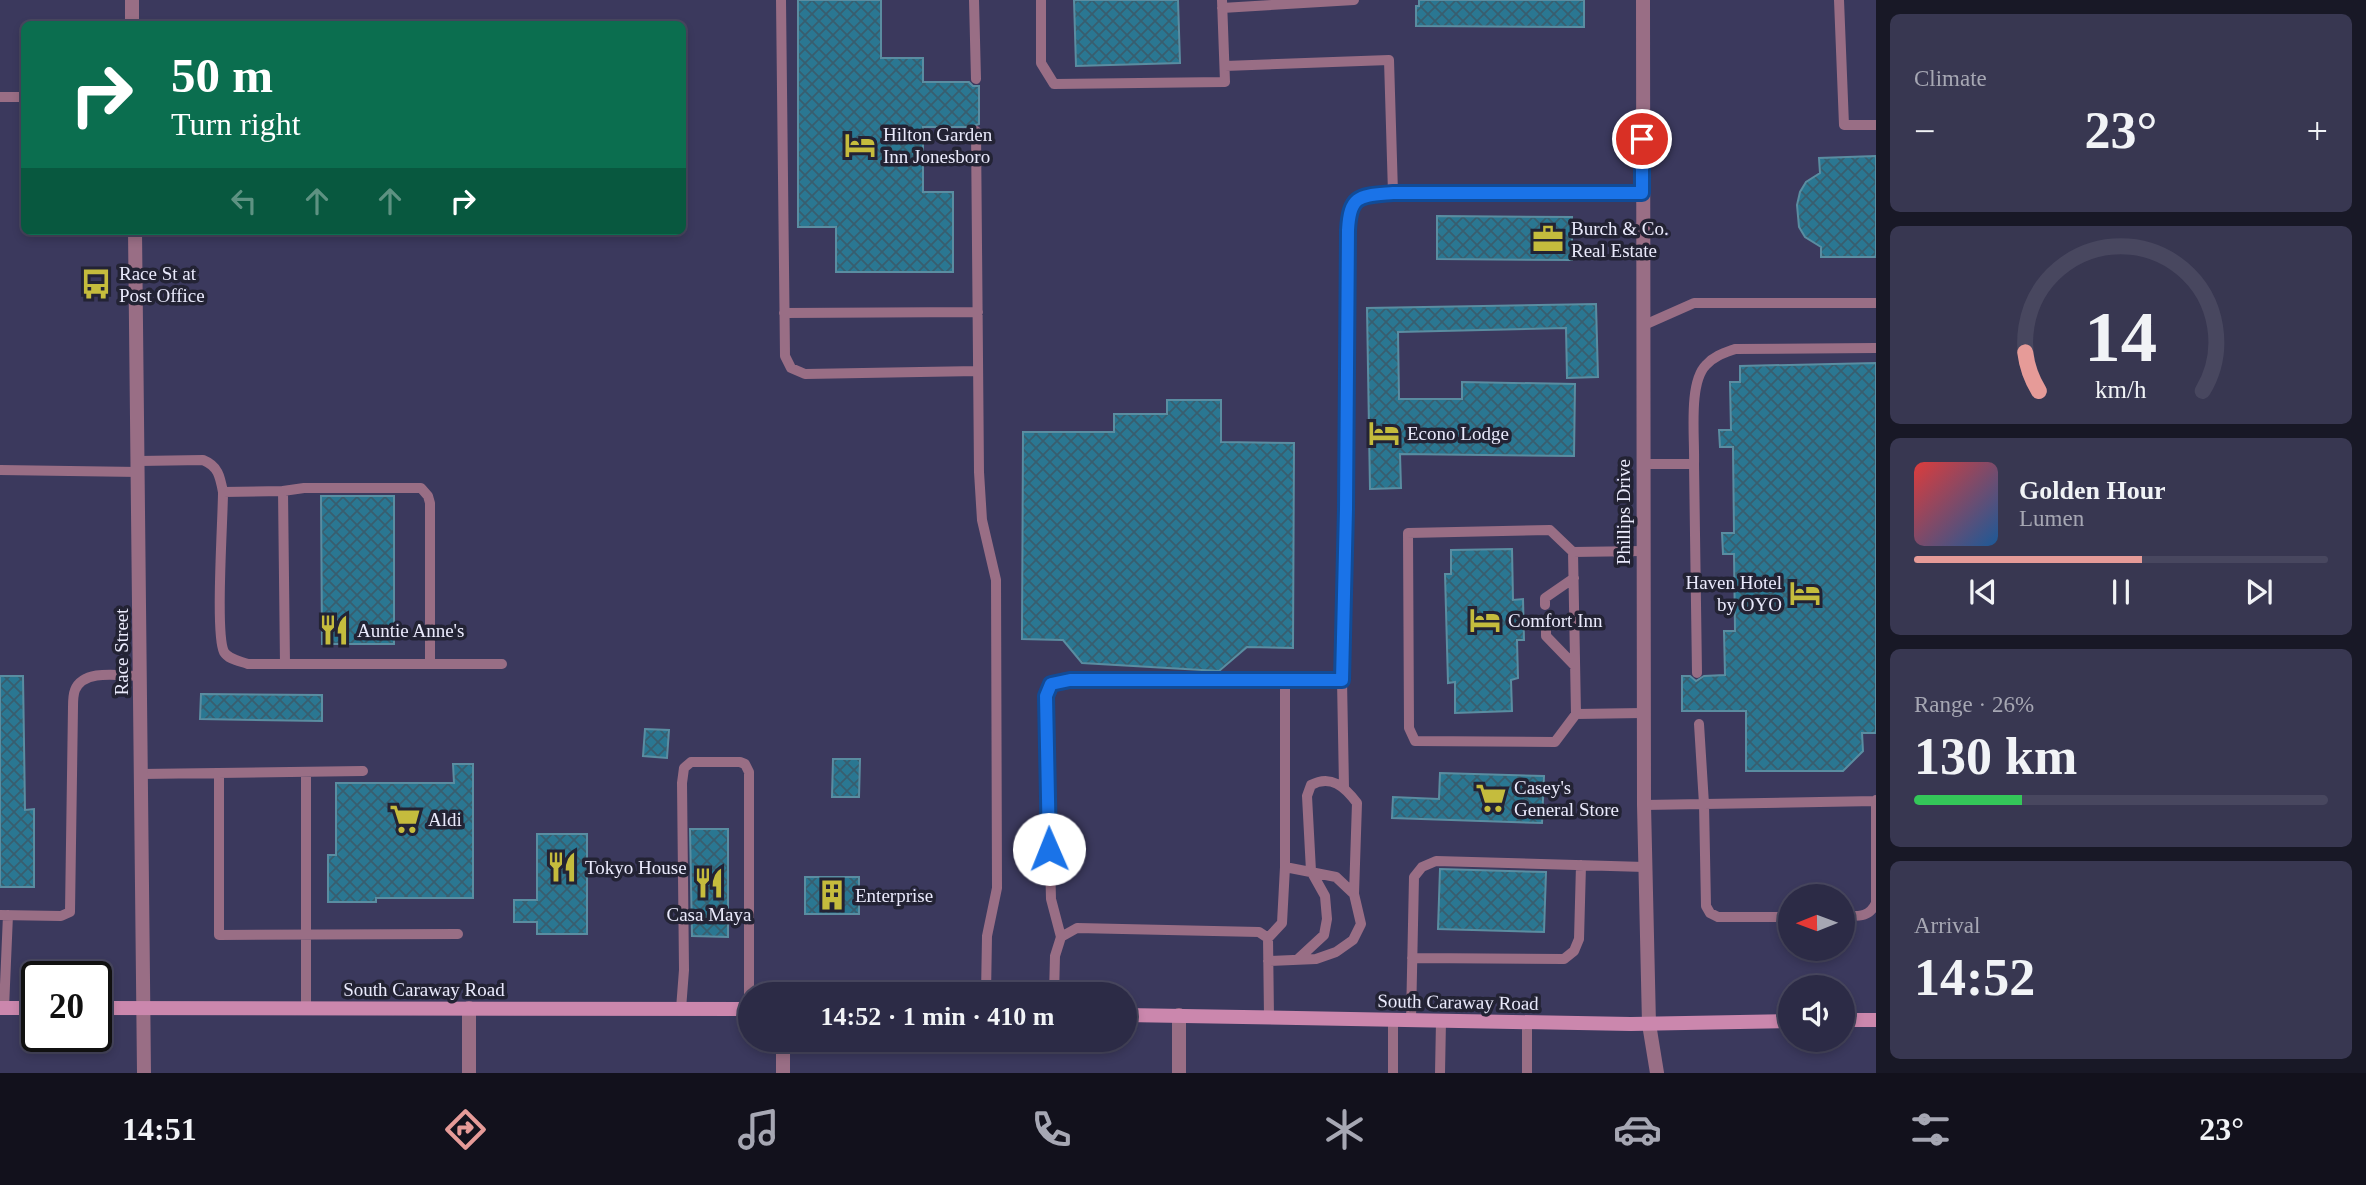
<!DOCTYPE html>
<html lang="en">
<head>
<meta charset="utf-8">
<style>
  body { margin:0; font-family:"Times New Roman",serif; background:#383751; color:#f1f3f6; height:100vh; display:flex; flex-direction:column; font-size:26px; white-space:nowrap }
  * { box-sizing:border-box; margin:0 }
  p { font-size:23px; color:#a6a7b3 }
  .icon { flex:none; width:38px; height:38px; fill:none; stroke:currentColor; stroke-width:2; stroke-linecap:round; stroke-linejoin:round }
  .map { position:relative; flex:1; overflow:hidden }
  .details { display:flex; flex-direction:column; gap:14px; padding:14px; background:#181826; width:490px }
  .details>* { flex:none }
  .guide { position:absolute; left:21px; top:21px; width:665px; height:214px; border-radius:10px; box-shadow:0 4px 10px #0003,0 0 0 2px #48475f; background:#0b6e4f; color:#fff; overflow:hidden }
  .needle { width:46px; rotate:269deg }
  .buttons { position:absolute; left:1778px; top:884px; display:grid; gap:14px }
  .buttons a { display:grid; place-items:center; width:77px; height:77px; border-radius:50%; background:#2c2b46; box-shadow:0 4px 10px #0003,0 0 0 2px #48475f; font-size:35px }
  .speed { position:absolute; left:21px; top:961px; display:flex; gap:14px; font-size:35px; font-weight:700; text-align:center }
  .speed>* { display:grid; place-content:center; width:91px; height:91px; border-radius:50%; background:#2c2b46; box-shadow:0 4px 10px #0003,0 0 0 2px #48475f; line-height:1 }
  .speed .limit { border:4px solid #111; border-radius:10px; background:#fff; color:#111 }
  .pin { position:absolute; display:grid; place-items:center; width:60px; height:60px; color:#fff; margin:-30px; border:4px solid #fff; border-radius:50%; box-shadow:0 2px 7px #0007 }
  .me { position:absolute; width:77px; margin:-38px; rotate:359deg; stroke-linejoin:round; filter:drop-shadow(0 0 5px #0008) }
  .turn { display:flex; align-items:center; gap:24px; height:147px; padding:0 35px; font-size:32px }
  .turn .icon { width:91px; height:91px; stroke-width:2.5 }
  .turn b { display:block; font-size:49px; line-height:60px }
  .lanes { display:flex; align-items:center; height:66px; padding:0 35px; background:#0003; justify-content:center; gap:35px; direction:ltr }
  .lanes .off { opacity:.35 }
  .big { font-size:52px; font-weight:800; line-height:1.1 }
  .details .card { flex:1; display:flex; flex-direction:column; justify-content:center; gap:10px; min-width:0; padding:0 24px; border-radius:10px; background:#383751 }
  .details .dial { align-items:center; gap:0 }
  .dial svg { height:182px; overflow:visible; fill:none; stroke:#48475f; stroke-width:7; stroke-linecap:round; text-anchor:middle }
  .dial text { fill:#f1f3f6; stroke:none }
  .song { display:flex; align-items:center; gap:21px }
  .cover { width:84px; height:84px; border-radius:10px; background:linear-gradient(135deg,hsl(0 70% 55%),hsl(210 70% 35%)) }
  .played { height:7px; border-radius:4px; background:linear-gradient(90deg,#e69b98 55%,#48475f 55%) }
  .keys { display:flex; justify-content:space-around; direction:ltr }
  .heat { display:flex; justify-content:space-between; align-items:center; font-size:38px; direction:ltr }
  .charge { height:10px; border-radius:5px; background:linear-gradient(90deg,#34c759 26%,#48475f 0) }
  .trip { position:absolute; left:738px; top:982px; width:399px; height:70px; border-radius:35px; background:#2c2b46; box-shadow:0 4px 10px #0003,0 0 0 2px #48475f; font-weight:800; line-height:70px; text-align:center }
  .menu { display:flex; height:112px; justify-content:space-around; align-items:center; background:#12111c; color:#a6a7b3 }
  .menu .icon { width:49px; height:49px }
  .menu .selected { color:#e69b98 }
  .menu b { font-size:32px; color:#f1f3f6 }
  main { display:flex; flex:1; min-height:0 }
  .map>svg:first-child { display:block }
</style>
</head>
<body>
<main>
<div class="map">
<svg width="1876" height="1073" viewBox="0 0 1876 1073">
  <defs>
    <pattern id="building-cross-hatch" width="8" height="8" patternUnits="userSpaceOnUse" patternTransform="scale(1.75)"><rect width="8" height="8" fill="#2a7792"/><path d="M0 0l8 8M0 8l8-8" fill="none" stroke="#385e6f"/></pattern>
  </defs>
  <rect width="100%" height="100%" fill="#3b395d"/>
  <path fill="url(#building-cross-hatch)" stroke="#5a8da1" stroke-width="2" d="M798,0H881V58H923V82H969L973,86H979V124L970,127H923V192H953V272H836V227H798Z
    M1074,0H1178L1180,63L1076,66Z
    M1419,0H1584V27L1416,26V6H1419Z
    M1876,156V257H1821V247L1805,237L1799,227L1797,205L1800,192L1806,182L1820,173L1819,158Z
    M1437,216L1572,217V260L1437,259Z
    M1596,304L1598,377L1567,378L1566,328L1398,332L1399,399H1462V382L1575,384L1574,456L1400,454L1401,488L1370,489L1367,308Z
    M1876,363V733H1862L1863,751L1843,771H1746V711H1682V676H1690L1696,681L1704,676L1725,675L1724,631H1735L1734,554H1723L1722,533H1734L1733,447H1720L1719,430H1731L1730,382H1740V366Z
    M1167,400H1221V442L1294,443L1293,648L1247,647L1219,671L1082,663L1063,640L1022,639L1023,432H1114V414H1167Z
    M321,496H394V644H322Z
    M1512,549L1513,600L1523,599L1524,640H1517L1518,678L1511,680L1512,711L1455,713V682L1448,683L1445,574H1451V550Z
    M0,676H23L25,810L34,809V887H0Z
    M201,694L322,695V721L200,719Z
    M645,729L669,730L667,758L643,756Z
    M833,759H860L859,797H832Z
    M453,764H473V898H376V902H328V855H336V783H454Z
    M1440,773L1544,776L1542,823L1392,818L1393,797L1439,799Z
    M690,829H728V937L692,936Z
    M537,834H587V934H537V922H514V900H537Z
    M1440,869L1546,872L1544,932L1438,929Z
    M805,877H859V914H805Z"/>
  <g fill="none" stroke-linecap="round" stroke-linejoin="round">
    <path stroke="#996e85" stroke-width="10" d="M781,0L785,356L791,368L805,374L978,371
      M974,0L976,79
      M1041,0V63L1054,84L1225,82L1222,0
      M1839,0L1844,125H1876
      M1222,8L1354,0
      M1225,66L1389,60L1393,193
      M0,97H24
      M976,131L979,472L982,520L996,580L997,888L987,936L986,994
      M784,313L978,312
      M1642,326L1694,303H1876
      M139,461L203,460C218,466 220,476 223,492L283,491
      M1642,464H1694C1695,438 1688,383 1706,365C1714,356 1724,353 1735,349L1876,348
      M1694,464L1697,673
      M0,470L139,472
      M223,492C223,519 215,634 224,652C229,660 240,661 248,664H502
      M1642,551L1573,552L1576,714L1643,713
      M1573,552L1550,530L1408,533L1409,728L1415,741L1555,742L1576,714
      M1545,605V598L1574,578
      M1546,631V636L1575,666
      M285,664L283,491L304,488H421L428,496L430,503V664
      M1342,680L1344,787
      M1285,681L1342,680L1346,510L1348,230C1350,194 1360,196 1393,193H1642
      M306,772V1008
      M219,773V935L458,934
      M141,774L363,771
      M1644,805L1704,804L1699,724
      M0,915L61,916L70,912L73,707C73,702 73,695 75,690C84,668 121,676 140,676
      M1843,916C1858,916 1869,918 1876,903V800
      M1790,917H1718L1710,913L1706,906L1704,804L1876,801
      M1061,937L1051,899L1046,697L1051,684L1070,680L1285,681V867L1282,923L1268,938
      M1412,958L1564,959L1574,951L1579,939L1581,865
      M1297,960L1324,935L1327,919L1325,896L1311,871L1307,796L1311,785C1331,774 1345,787 1357,803L1354,894
      M1268,961L1316,959L1336,952L1353,940L1361,924L1354,894L1336,877L1285,867
      M1054,994L1055,956L1061,937L1077,928L1259,932L1268,938L1269,1017
      M4,1008L8,915
      M681,1009L684,970L682,783L684,768L691,762H740L745,764L749,772V1009
      M1411,1020L1414,877L1422,867L1436,861L1645,867
      M1393,1073V1019
      M1440,1073L1441,1021
      M1527,1073V1022"/>
    <path stroke="#996e85" stroke-width="14" d="M1179,1015V1073
      M783,1040V1073
      M469,1073V1008"/>
    <path stroke="#996e85" stroke-width="14" d="M132,0V24
      M1643,0L1644,805L1649,1024L1657,1073
      M135,231L144,1073"/>
    <path stroke="#cb87ad" stroke-width="14" d="M0,1008H37
      M96,1008L751,1009
      M1125,1015L1631,1024L1790,1021
      M1843,1020H1876"/>
  </g>
  <g fill="none" stroke-linecap="round" stroke-linejoin="round">
    <g stroke="#114b97" stroke-width="18">
      <path id="route" d="M1049,849L1046,696L1051,684L1070,680H1342L1346,509L1348,230C1350,194 1360,196 1393,193H1642V139"/>
    </g>
    <use href="#route" stroke="#1a73e8" stroke-width="12"/>
  </g>
  <defs>
    <g id="hotel-bare" transform="scale(2.415)"><path d="M-6-4.5h1.5V1H6V5H4.5V3h-9V5H-6ZM-4 0a1.8 1.8 0 1 1 3.6 0ZM.5 0V-2.5h3Q6-2.5 6 0Z" fill="#c5bc3d" stroke="#232334" stroke-width="2.5" paint-order="stroke"/></g>
    <g id="office-bare" transform="scale(2.415)"><path d="M-6-3h4V-5.5h4V-3h4V5H-6ZM-1-4.5V-3h2v-1.5ZM-6 0V1H6V0Z" fill="#c5bc3d" stroke="#232334" stroke-width="2.5" paint-order="stroke"/></g>
    <g id="bus-bare" transform="scale(2.415)"><path d="M-5-6H5V4H4V6H2V4H-2V6H-4V4H-5ZM-3.5-4V0h7V-4ZM-3.5 1.2v1.5H-2V1.2ZM2 1.2v1.5H3.5V1.2Z" fill="#c5bc3d" stroke="#232334" stroke-width="2.5" paint-order="stroke"/></g>
    <g id="restaurant-bare" transform="scale(2.415)"><path d="M-5-6h1v4h1v-4h1v4h1v-4h1v5L-1.5 .5V6h-2V.5L-5-1ZM5-6V6H3V1.5H1.5Q1.5-4 5-6Z" fill="#c5bc3d" stroke="#232334" stroke-width="2.5" paint-order="stroke"/></g>
    <g id="supermarket-bare" transform="scale(2.415)"><path d="M-6-5.5h2.5l.6 2H6L4.5 2H-2.5L-4.4-4H-6ZM-1.5 3.2a1.3 1.3 0 1 0 .1 0ZM3 3.2a1.3 1.3 0 1 0 .1 0Z" fill="#c5bc3d" stroke="#232334" stroke-width="2.5" paint-order="stroke"/></g>
    <g id="building-bare" transform="scale(2.415)"><path d="M-4-6H4V6H1V3H-1V6H-4ZM-2.5-4.3h1.7v1.8h-1.7ZM.8-4.3h1.7v1.8H.8ZM-2.5-1h1.7V.8h-1.7ZM.8-1h1.7V.8H.8Z" fill="#c5bc3d" stroke="#232334" stroke-width="2.5" paint-order="stroke"/></g>
  </defs>
  <g fill-rule="evenodd">
    <use href="#hotel-bare" x="860" y="145"/>
    <use href="#office-bare" x="1548" y="239"/>
    <use href="#bus-bare" x="96" y="284"/>
    <use href="#hotel-bare" x="1384" y="433"/>
    <use href="#hotel-bare" x="1805" y="593"/>
    <use href="#hotel-bare" x="1485" y="620"/>
    <use href="#restaurant-bare" x="334" y="630"/>
    <use href="#supermarket-bare" x="1491" y="798"/>
    <use href="#supermarket-bare" x="405" y="819"/>
    <use href="#restaurant-bare" x="562" y="867"/>
    <use href="#restaurant-bare" x="709" y="883"/>
    <use href="#building-bare" x="832" y="895"/>
  </g>
  <g text-anchor="middle" dominant-baseline="central" stroke-width="7" stroke-linejoin="round" paint-order="stroke">
    <g font-size="19" fill="#eaeafc" stroke="#232334" text-anchor="start">
      <text x="883" y="134">Hilton Garden<tspan x="883" dy="22">Inn Jonesboro</tspan></text>
      <text x="1571" y="228">Burch &amp; Co.<tspan x="1571" dy="22">Real Estate</tspan></text>
      <text x="119" y="273">Race St at<tspan x="119" dy="22">Post Office</tspan></text>
      <text x="1407" y="433">Econo Lodge</text>
      <text x="1782" y="582" text-anchor="end">Haven Hotel<tspan x="1782" dy="22">by OYO</tspan></text>
      <text x="1508" y="620">Comfort Inn</text>
      <text x="357" y="630">Auntie Anne's</text>
      <text x="1514" y="787">Casey's<tspan x="1514" dy="22">General Store</tspan></text>
      <text x="428" y="819">Aldi</text>
      <text x="585" y="867">Tokyo House</text>
      <text x="855" y="895">Enterprise</text>
      <text x="709" y="914" text-anchor="middle">Casa Maya</text>
    </g>
    <g font-size="19" fill="#eaeafc" stroke="#232334">
      <text transform="translate(1623 512) rotate(-90)">Phillips Drive</text>
      <text transform="translate(121 652) rotate(-90)">Race Street</text>
      <text x="424" y="989">South Caraway Road</text>
      <text transform="translate(1458 1002) rotate(1)">South Caraway Road</text>
    </g>
  </g>
</svg>
<div class="buttons">
<a><svg class="needle" viewBox="-14 -14 28 28"><path d="M0-13l5 13h-10z" fill="#e53935"/><path d="M0 13l5-13h-10z" fill="#a6a7b3"/></svg></a>
<a><svg class="icon" aria-label="sound" viewBox="0 0 24 24"><path d="M4 9h4l5-4v14l-5-4H4zM17 9q2 3 0 6"/></svg></a>
</div>
<div class="speed"><div class="limit">20</div></div>
<div class="pin" style="left:1642px;top:139px;background:#d93025"><svg class="icon" aria-label="arrive" viewBox="0 0 24 24"><path d="M6 21V4h12l-3 4 3 4H6"/></svg></div>
<svg class="me" style="left:1049px;top:849px" viewBox="-20 -20 40 40"><circle r="19" fill="#fff"/><path d="M0-13L10 11 0 6-10 11z" fill="#1a73e8"/></svg>
<div class="trip">14:52 · 1 min · 410 m</div>
<div class="guide">
<div class="turn"><svg class="icon" aria-label="right" viewBox="0 0 24 24"><path d="M7 20v-9h11M14 6l5 5-5 5"/></svg><div><b>50 m</b>Turn right</div></div>
<div class="lanes"><svg class="icon off" aria-label="left" viewBox="0 0 24 24"><path d="M17 20v-9H6M10 6l-5 5 5 5"/></svg><svg class="icon off" aria-label="ahead" viewBox="0 0 24 24"><path d="M12 20V5M6 11l6-6 6 6"/></svg><svg class="icon off" aria-label="ahead" viewBox="0 0 24 24"><path d="M12 20V5M6 11l6-6 6 6"/></svg><svg class="icon" aria-label="right" viewBox="0 0 24 24"><path d="M7 20v-9h11M14 6l5 5-5 5"/></svg></div>
</div>
</div>
<section class="details">
<div class="card"><p>Climate</p>
<div class="heat"><a>−</a><b class="big">23°</b><a>+</a></div>
</div>
<div class="card dial"><svg viewBox="0 0 100 80">
<path d="M14 69A42 42 0 1 1 86 69"/>
<path d="M14 69A42 42 0 0 1 8 52" stroke="#e69b98"/>
<text x="50" y="56" font-size="32" font-weight="700">14</text>
<text x="50" y="72" font-size="11">km/h</text>
</svg></div>
<div class="card">
<div class="song"><i class="cover"></i><div><b>Golden Hour</b><p>Lumen</p></div></div>
<div class="played"></div>
<div class="keys"><svg class="icon" aria-label="previous" viewBox="0 0 24 24"><path d="M18 5L8 12l10 7zM5 5v14"/></svg><svg class="icon" aria-label="pause" viewBox="0 0 24 24"><path d="M8 5v14M16 5v14"/></svg><svg class="icon" aria-label="next" viewBox="0 0 24 24"><path d="M6 5l10 7-10 7zM19 5v14"/></svg></div>
</div>
<div class="card"><p>Range · 26%</p><b class="big">130 km</b><div class="charge"></div></div>
<div class="card"><p>Arrival</p><b class="big">14:52</b></div>
</section>
</main>
<nav class="menu">
<b>14:51</b>
<svg class="icon selected" aria-label="directions" viewBox="0 0 24 24"><path d="M12 3l9 9-9 9-9-9zM9 14v-3h6M13 9l2 2-2 2"/></svg>
<svg class="icon" aria-label="music" viewBox="0 0 24 24"><path d="M9 18V5l10-2v13"/><circle cx="6" cy="18" r="3"/><circle cx="16" cy="16" r="3"/></svg>
<svg class="icon" aria-label="phone" viewBox="0 0 24 24"><path d="M5 4h4l2 5-3 2q2 4 5 5l2-3 5 2v4C11 20 4 13 5 4z"/></svg>
<svg class="icon" aria-label="climate" viewBox="0 0 24 24"><path d="M12 3v18M4 7l16 10M4 17L20 7"/></svg>
<svg class="icon" aria-label="car" viewBox="0 0 24 24"><path d="M5 17H2v-5l4-1 3-4h7l3 4 3 1v5h-3M9 17h6M6 11h13"/><circle cx="7" cy="17" r="2"/><circle cx="17" cy="17" r="2"/></svg>
<svg class="icon" aria-label="filters" viewBox="0 0 24 24"><path d="M4 7h16M4 17h16"/><circle cx="9" cy="7" r="2"/><circle cx="15" cy="17" r="2"/></svg>
<b>23°</b>
</nav>
</body>
</html>
